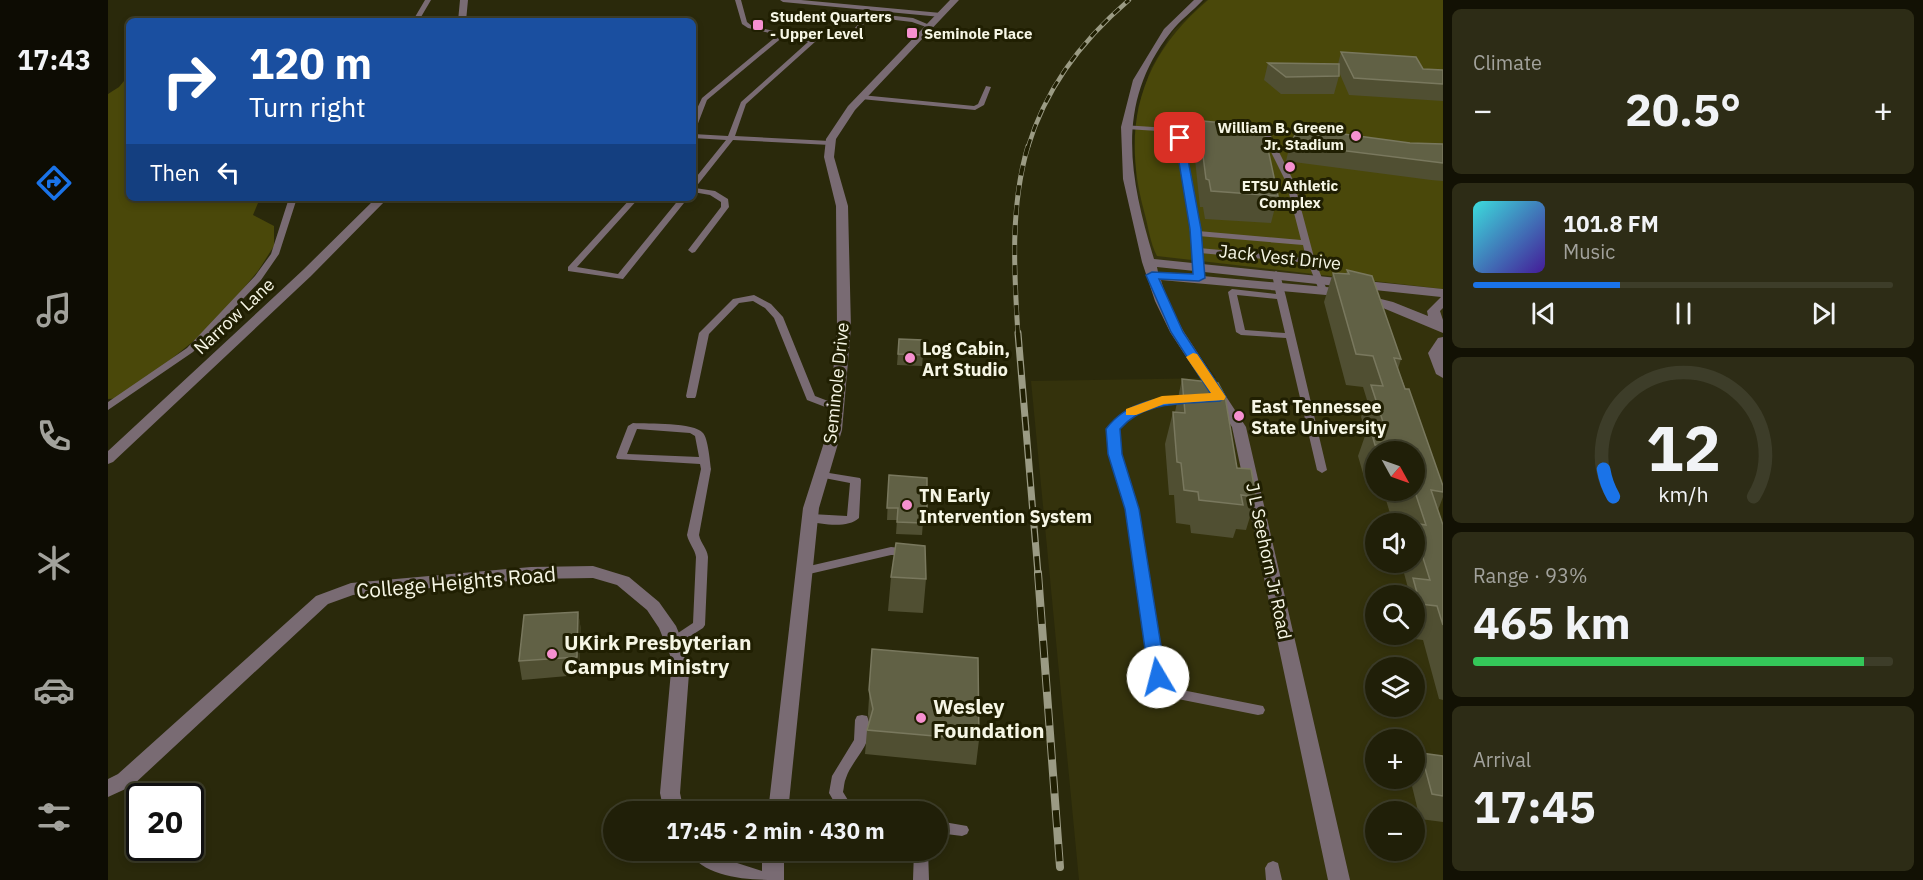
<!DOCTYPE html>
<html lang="en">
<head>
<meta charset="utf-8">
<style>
  body { margin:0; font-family:"IBM Plex Sans",sans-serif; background:#2d2c16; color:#f1f3f6; height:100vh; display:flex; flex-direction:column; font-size:22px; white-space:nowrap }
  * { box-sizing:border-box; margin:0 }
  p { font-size:20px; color:#a2a29c }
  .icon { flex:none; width:33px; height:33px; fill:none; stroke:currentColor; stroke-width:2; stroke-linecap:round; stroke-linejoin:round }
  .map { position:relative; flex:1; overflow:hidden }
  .panel { display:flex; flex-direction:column; gap:9px; padding:9px; background:#121104; width:480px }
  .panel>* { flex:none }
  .guide { position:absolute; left:18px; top:18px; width:570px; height:183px; border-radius:9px; box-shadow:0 3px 9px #0003,0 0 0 2px #3d3d29; background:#1a4fa0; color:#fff; overflow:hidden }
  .needle { width:39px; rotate:130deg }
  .tools { position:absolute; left:1257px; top:441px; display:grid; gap:12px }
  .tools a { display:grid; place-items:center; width:60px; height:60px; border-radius:50%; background:#201f08; box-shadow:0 3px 9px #0003,0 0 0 2px #3d3d29; font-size:30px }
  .speed { position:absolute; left:18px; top:783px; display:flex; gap:12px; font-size:30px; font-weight:700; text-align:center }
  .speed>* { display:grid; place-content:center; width:78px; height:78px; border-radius:50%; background:#201f08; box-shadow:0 3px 9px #0003,0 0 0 2px #3d3d29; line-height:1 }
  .speed .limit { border:3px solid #111; border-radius:9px; background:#fff; color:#111 }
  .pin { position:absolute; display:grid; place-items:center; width:51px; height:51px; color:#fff; margin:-26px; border-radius:12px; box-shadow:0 3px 9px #0006 }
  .me { position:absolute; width:66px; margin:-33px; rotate:352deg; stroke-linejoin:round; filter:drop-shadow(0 0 4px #0008) }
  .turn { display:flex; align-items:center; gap:21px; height:126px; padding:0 24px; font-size:27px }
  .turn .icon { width:78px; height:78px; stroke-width:2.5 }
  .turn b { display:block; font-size:42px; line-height:51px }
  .then { display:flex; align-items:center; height:57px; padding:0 24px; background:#0003; gap:12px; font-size:22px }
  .big { font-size:45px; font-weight:800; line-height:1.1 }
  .panel .widget { flex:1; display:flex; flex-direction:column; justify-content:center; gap:9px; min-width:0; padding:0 21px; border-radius:9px; background:#2d2c16 }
  .panel .dial { align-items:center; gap:0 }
  .dial svg { height:156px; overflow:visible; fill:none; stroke:#3d3d29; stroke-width:7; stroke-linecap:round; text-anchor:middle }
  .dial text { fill:#f1f3f6; stroke:none }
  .song { display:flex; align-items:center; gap:18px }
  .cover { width:72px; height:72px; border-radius:9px; background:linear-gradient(135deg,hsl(180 70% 55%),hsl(260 70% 35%)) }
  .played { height:6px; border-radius:3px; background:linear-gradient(90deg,#1a73e8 35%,#3d3d29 35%) }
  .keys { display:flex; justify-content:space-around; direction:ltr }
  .heat { display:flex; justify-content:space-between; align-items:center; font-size:33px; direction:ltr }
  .charge { height:9px; border-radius:4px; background:linear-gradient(90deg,#34c759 93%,#3d3d29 0) }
  .trip { position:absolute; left:495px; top:801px; width:345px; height:60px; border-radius:30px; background:#201f08; box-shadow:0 3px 9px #0003,0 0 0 2px #3d3d29; font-weight:800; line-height:60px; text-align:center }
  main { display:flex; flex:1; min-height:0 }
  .menu { display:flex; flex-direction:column; width:108px; justify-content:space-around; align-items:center; background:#0d0c03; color:#a2a29c }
  .menu .icon { width:42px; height:42px }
  .menu .on { color:#1a73e8 }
  .menu b { font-size:27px; color:#f1f3f6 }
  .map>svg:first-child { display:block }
</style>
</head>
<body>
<main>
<nav class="menu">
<b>17:43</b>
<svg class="icon on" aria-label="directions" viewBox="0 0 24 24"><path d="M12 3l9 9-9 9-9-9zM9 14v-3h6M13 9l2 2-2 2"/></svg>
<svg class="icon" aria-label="music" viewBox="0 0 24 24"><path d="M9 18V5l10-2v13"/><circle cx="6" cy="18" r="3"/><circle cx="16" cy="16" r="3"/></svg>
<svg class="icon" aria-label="phone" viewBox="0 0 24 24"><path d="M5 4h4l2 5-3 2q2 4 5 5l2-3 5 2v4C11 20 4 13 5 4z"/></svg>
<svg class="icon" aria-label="climate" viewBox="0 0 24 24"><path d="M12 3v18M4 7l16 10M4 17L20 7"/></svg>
<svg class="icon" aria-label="car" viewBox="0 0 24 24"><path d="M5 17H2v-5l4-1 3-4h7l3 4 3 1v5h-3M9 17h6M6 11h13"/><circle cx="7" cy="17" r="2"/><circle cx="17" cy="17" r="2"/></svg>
<svg class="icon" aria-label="filters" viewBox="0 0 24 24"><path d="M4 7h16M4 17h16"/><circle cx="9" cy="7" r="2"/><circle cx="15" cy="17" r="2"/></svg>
</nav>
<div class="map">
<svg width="1335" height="880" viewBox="0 0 1335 880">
  <rect width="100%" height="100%" fill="#2a290b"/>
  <path fill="#34320c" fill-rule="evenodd" d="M1098,0H1335V880H971L923,381L1108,378L1053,301L1040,266L1028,180L1030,108L1043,68L1065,31ZM1268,452H1306V490H1268ZM1268,524H1306V562H1268ZM1268,596H1306V634H1268ZM1268,668H1306V706H1268ZM1268,740H1306V778H1268ZM1268,812H1306V850H1268Z"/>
  <path fill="#4a480a" d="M1100,0H1335V289L1049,256C1042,243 1040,225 1036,211C1013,126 1032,57 1100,0Z
    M21,75V198H173L170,202L150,203L145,215L166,226V246L150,271L103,327L15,398L0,399V94L11,87Z"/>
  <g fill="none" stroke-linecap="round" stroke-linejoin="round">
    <path fill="#796b73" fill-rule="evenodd" d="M317,0H323L313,17L317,21H311L307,17Z
      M627,0H633L639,22L644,26L708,41L638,104L627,136L722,141L726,143L722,145L625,140L587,188L607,191L620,199L621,207L587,252L584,253L580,250L613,207V202L602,195L585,192V181L618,140L585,138V134L620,136L633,102L700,42L676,36L599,100L589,126L585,128V117L594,98L670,35L640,28L634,24Z
      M672,0H693L833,13L836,15L833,17L675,2Z
      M761,13L805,18L824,26L821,28L804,22L762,17L748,33H744V31Z
      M878,86L883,87L876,105L867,110L753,99L750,97L753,95L866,106L870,104Z
      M1015,125L1105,131V135H1102L1073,133L1074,136L1101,139L1105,141L1101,143L1076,141L1085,185L1090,231L1193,240L1178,182L1157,140L1140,136L1144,134L1163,136L1186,182L1207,261L1219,290L1218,292L1215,293L1211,290L1200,263L1092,253L1095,278L1094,280H1088L1074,167L1066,132L1018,129L1014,127ZM1090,236L1195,245L1198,258L1091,248Z
      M181,198H189L171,254L153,280L85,352L0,410V402L79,348L147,276L163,254Z
      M523,198H531L469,267L510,274L572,198H580L515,279L460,271V267Z
      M1168,271L1172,274L1178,297L1219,470L1214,473L1209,470L1178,338L1133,335L1128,332L1120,292L1124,289L1168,294L1164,274ZM1129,295L1169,299L1177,333L1137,330Z
      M646,295L663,304L675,317L707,396L733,406L734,408L733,410H725L699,400L666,318L657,308L645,301L631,303L601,334L588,396L587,398H579L578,396L591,333L625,299Z
      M1081,395L1085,396L1086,398L1085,400C1054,406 1032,403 1010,429L1012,454L1030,509L1057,677L1058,683L1064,688L1155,706L1157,710L1155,714L1150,715L1055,696L1047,689L1043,677L1018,509L1002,454L1000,429C1020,403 1049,397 1081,395Z
      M525,423C540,424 586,422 595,433C600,438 602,462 603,469L591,535C593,544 599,548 600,557L597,625L595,628L565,647L561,645L559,642L561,639L585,623L588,557C587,549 581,544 579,535L593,469L592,464L509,459L508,457L520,426ZM529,429L582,433L587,436L591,457L519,454Z
      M715,472L752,478L753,480L751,518C739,529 714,524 699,521L697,518L703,514L739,516L742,483L711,477L710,475Z
      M783,547L803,549L805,552L803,555H783L697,575L693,574L691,571L693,568L697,567Z
      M754,715L759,716C770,741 745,757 738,778C736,782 736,788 735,792L743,805L750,808L752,812H732L721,793L724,776L746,740L747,720L749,716Z
      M830,821L859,826L861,830L859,834L854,836L830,833Z
      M806,850H820L821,880H805Z
      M1165,861L1170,863L1174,880H1158L1157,868L1160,863Z"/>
    <path fill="#796b73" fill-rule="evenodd" d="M1335,337V378L1328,374L1320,353L1330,338Z"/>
    <path fill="#796b73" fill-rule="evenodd" d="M352,0H360L358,21H350Z
      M842,0H851L747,110L728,139L726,157L740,206L743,328L734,430L711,508L680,812H660L695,508L720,430L729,328L728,206L716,157L718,139L740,106Z
      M1086,0H1095C1085,11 1072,20 1063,32C1006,104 1022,179 1046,259L1335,289V308L1332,311L1335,320V333L1275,308L1229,296L1053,280L1059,301L1076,332L1138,427L1242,880H1220L1124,427L1062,332L1047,301L1034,262L1015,179L1013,127L1025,80L1056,29ZM1049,267L1333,297L1319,311L1320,316L1285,302L1229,288L1050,272Z
      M326,18L341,21H322Z
      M268,198H280L203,276L5,462L0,464V451L195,270Z
      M485,566L521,577L551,602L568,626L582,660L572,793L576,812H556L552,793L564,660L551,628L539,610L509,585L485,578L423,579L245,595L220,604L24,786L0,797V779L10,774L208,596L243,583L423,567Z
      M580,850H605L626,862L654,871V850H676V880C644,880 597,880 580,850Z"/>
    <g stroke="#9b9b84" stroke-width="4.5">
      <path id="rail-far3" d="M920,147C938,87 974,40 1021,0"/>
    </g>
    <g stroke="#9b9b84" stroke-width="5">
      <path id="rail-far2" d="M910,335C906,272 902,206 920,146"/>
    </g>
    <g stroke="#9b9b84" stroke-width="7">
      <path id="rail-far1" d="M910,333L930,574"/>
    </g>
    <g stroke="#9b9b84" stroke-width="8">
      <path id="rail" d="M930,573L952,867"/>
    </g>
    <use href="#rail-far3" stroke="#201f02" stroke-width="3" stroke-dasharray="8" stroke-linecap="butt"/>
    <use href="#rail-far2" stroke="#201f02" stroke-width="4" stroke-dasharray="10" stroke-linecap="butt"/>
    <use href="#rail-far1" stroke="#201f02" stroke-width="4.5" stroke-dasharray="14" stroke-linecap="butt"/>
    <use href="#rail" stroke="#201f02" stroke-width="6" stroke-dasharray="17" stroke-linecap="butt"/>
  </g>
  <path fill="#504f32" d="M1233,52L1315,69L1335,70V101L1241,95L1231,72V76L1226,94H1173L1156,80L1160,63L1230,64Z
    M1094,121L1170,196L1163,223L1097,219L1095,207H1092L1086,150L1091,124H1093Z
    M1302,143L1335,144V181L1323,180L1178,161L1182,144Z
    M1239,270L1293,359L1290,369L1335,486V497L1330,510L1335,525V700L1331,699L1315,640L1298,638L1297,634H1306V596H1297L1300,588L1293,562H1306V524H1295L1294,521L1284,520L1275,490H1306V452H1268V478L1256,477L1250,456L1258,433L1253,417L1259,400L1255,387L1238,385L1216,302L1225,273L1238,274Z
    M791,339L815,355L814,366L789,365Z
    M1074,379L1148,497L1138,530L1128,529L1125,538L1083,533L1082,525L1068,523L1066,495H1061L1057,444L1065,412H1067Z
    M781,475L819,511L818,523L815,522L814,535L788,534L789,520H779Z
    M783,577L818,579L815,613L780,611Z
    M470,612L473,630L471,675L414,680L411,661Z
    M764,649L871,740L868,765L757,754L759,730L761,722L760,714Z
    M1313,753L1335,756V822L1312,819L1302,778H1306V768Z"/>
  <path fill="#39381a" d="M470,612L473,630L471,675L469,657Z"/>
  <path fill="#616145" stroke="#79785e" stroke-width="1.5" d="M1233,52L1308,57L1315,69L1335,70V84L1246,78Z
    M1160,63L1231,64V76L1178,77Z
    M1094,121L1152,126L1154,134L1157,135L1170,196L1103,191L1101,180L1098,179L1091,124H1094Z
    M1191,128L1302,143L1335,144V163L1182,144Z
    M1239,270L1264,276L1293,359L1286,358L1297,389H1301L1335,486V492L1323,490L1335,525V625L1329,606L1312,604L1305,578L1322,580L1306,529V524L1305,523L1318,525L1306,489V452H1284L1283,447L1267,445L1261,424L1276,425L1263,385L1275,386L1265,356L1248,354L1225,273L1241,274Z
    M791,339L815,340V355L790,354Z
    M1074,379L1110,383L1117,396L1129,468L1143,469L1148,497L1133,495L1135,505L1091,500L1090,492L1076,490L1073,463L1069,462L1065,412L1077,413Z
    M781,475L819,478V511L815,510V523L789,522L790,508H779Z
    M788,543L817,546L818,579L783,577Z
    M470,612L469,657L411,661L416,615Z
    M764,649L870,658L871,740L759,730L765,709L761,690Z
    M1313,753L1335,756V796L1324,794Z"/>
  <path fill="#1a73e8" stroke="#114b97" stroke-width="1.5" d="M1072,135L1076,138L1093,229L1097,278L1091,281L1051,279L1075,332L1118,397L1112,401C1077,404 1036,400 1012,429L1014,454L1031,509L1058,677L1056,681H1044L1041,677L1017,509L1000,454L998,429C1023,395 1065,397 1103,394L1063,332L1038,275L1044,272L1085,274L1082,229L1067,138Z"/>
  <path fill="#f59e0b" d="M1085,353L1089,354L1118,397L1116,400L1056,404L1028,415H1018V409L1054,396L1103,393L1078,357Z"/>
  <g fill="#f690d0" stroke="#201f02" stroke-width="2">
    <rect x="644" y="19" width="12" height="12" rx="3"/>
    <rect x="798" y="27" width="12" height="12" rx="3"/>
    <circle cx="1248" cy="136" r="6"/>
    <circle cx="1182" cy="167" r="6"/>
    <circle cx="802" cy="358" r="6"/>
    <circle cx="1131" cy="416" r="6"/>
    <circle cx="799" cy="505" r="6"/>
    <circle cx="444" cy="654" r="6"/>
    <circle cx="813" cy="718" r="6"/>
  </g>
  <g text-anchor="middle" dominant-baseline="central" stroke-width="6" stroke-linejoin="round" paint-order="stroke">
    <g font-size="15" font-weight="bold" fill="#f6f6e5" stroke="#201f02" text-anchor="start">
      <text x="662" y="16">Student Quarters<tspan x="662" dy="17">- Upper Level</tspan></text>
      <text x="816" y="33">Seminole Place</text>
      <text x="1236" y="127" text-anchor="end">William B. Greene<tspan x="1236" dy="17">Jr. Stadium</tspan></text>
      <text x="1182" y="185" text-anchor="middle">ETSU Athletic<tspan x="1182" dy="17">Complex</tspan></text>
    </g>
    <g font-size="18" fill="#f6f6e5" stroke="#201f02">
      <text transform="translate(1172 257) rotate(6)">Jack Vest Drive</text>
      <text transform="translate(126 316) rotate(-43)">Narrow Lane</text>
      <text transform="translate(728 383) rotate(-84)">Seminole Drive</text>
      <text transform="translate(1161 561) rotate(78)">J L Seehorn Jr Road</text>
    </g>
    <g font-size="18" font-weight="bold" fill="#f6f6e5" stroke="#201f02" text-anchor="start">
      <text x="814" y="348">Log Cabin,<tspan x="814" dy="21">Art Studio</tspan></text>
      <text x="1143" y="406">East Tennessee<tspan x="1143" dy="21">State University</tspan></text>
      <text x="811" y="495">TN Early<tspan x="811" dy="21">Intervention System</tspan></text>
    </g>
    <g font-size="21" fill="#f6f6e5" stroke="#201f02">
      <text transform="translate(348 582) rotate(-5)">College Heights Road</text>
    </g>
    <g font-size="21" font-weight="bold" fill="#f6f6e5" stroke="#201f02" text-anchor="start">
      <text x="456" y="642">UKirk Presbyterian<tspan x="456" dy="24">Campus Ministry</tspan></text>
      <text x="825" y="706">Wesley<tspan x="825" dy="24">Foundation</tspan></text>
    </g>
  </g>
</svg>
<div class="tools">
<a><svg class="needle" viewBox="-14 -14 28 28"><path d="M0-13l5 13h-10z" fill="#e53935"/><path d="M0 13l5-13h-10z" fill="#a2a29c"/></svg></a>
<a><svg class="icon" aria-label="sound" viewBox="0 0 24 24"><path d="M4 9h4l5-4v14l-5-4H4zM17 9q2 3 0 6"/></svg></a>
<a><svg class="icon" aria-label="search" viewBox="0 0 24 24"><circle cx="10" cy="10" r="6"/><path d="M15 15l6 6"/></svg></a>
<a><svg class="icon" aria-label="layers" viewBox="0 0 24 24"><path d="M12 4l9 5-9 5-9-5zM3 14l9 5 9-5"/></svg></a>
<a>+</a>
<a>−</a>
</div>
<div class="speed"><div class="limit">20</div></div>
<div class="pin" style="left:1072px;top:138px;background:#d93025"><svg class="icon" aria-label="arrive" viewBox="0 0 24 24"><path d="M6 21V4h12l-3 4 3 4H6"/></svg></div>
<svg class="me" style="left:1050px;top:677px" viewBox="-20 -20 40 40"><circle r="19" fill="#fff"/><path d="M0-13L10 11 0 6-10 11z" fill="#1a73e8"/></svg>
<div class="trip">17:45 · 2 min · 430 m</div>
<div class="guide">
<div class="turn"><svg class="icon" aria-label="right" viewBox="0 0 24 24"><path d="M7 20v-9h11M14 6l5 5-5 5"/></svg><div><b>120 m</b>Turn right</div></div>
<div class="then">Then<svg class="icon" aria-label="left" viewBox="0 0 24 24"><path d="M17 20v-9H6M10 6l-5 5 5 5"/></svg></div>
</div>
</div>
<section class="panel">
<div class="widget"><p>Climate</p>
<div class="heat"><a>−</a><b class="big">20.5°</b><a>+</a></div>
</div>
<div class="widget">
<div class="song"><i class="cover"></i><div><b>101.8 FM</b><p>Music</p></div></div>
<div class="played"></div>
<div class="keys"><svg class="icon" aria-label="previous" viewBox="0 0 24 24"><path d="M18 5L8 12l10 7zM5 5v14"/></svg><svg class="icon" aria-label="pause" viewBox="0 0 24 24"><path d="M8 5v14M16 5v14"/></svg><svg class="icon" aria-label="next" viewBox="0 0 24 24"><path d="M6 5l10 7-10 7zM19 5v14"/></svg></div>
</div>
<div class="widget dial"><svg viewBox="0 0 100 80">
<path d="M14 69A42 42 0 1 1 86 69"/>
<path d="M14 69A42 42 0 0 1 9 55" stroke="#1a73e8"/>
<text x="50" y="56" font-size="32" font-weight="700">12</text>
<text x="50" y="72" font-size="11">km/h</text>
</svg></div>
<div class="widget"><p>Range · 93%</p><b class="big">465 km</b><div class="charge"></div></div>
<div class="widget"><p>Arrival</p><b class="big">17:45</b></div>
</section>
</main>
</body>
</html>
